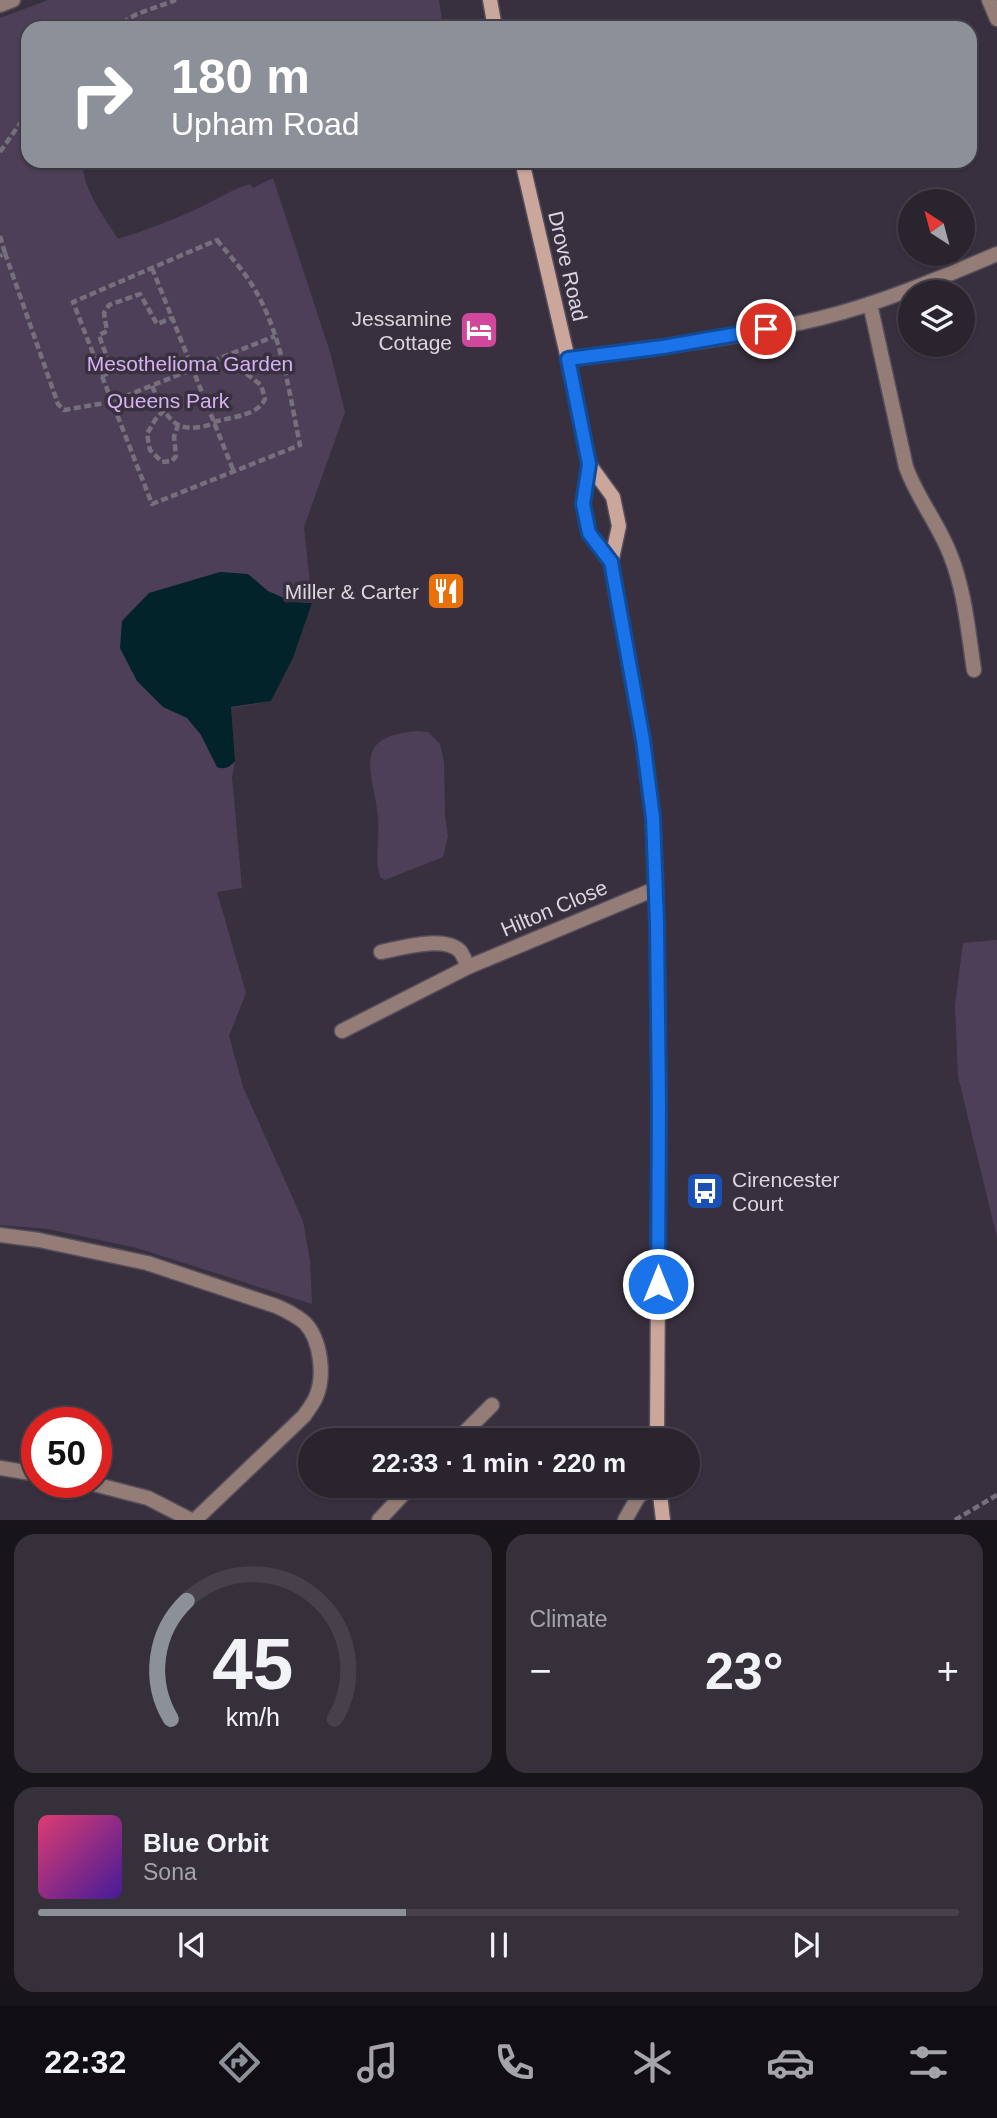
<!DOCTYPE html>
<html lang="en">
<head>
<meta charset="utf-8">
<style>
  body { margin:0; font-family:Arial,sans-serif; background:#36303b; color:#f1f3f6; height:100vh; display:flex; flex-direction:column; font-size:26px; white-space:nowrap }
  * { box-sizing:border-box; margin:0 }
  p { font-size:23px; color:#a5a4aa }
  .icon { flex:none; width:38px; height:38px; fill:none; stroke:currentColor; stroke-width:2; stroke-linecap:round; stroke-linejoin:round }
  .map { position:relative; height:1520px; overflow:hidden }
  .sheet { display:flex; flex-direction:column; gap:14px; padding:14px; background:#17141a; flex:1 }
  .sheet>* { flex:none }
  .guide { position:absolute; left:21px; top:21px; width:956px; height:147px; border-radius:21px; box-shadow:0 2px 5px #0004,0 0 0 2px #46414b; background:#8c9099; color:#fff; overflow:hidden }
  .needle { width:46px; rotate:324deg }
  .buttons { position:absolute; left:898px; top:189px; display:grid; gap:14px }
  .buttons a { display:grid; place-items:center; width:77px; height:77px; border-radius:50%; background:#2a242f; box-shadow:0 2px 5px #0004,0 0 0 2px #46414b; font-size:35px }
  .speed { position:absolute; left:21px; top:1407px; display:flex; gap:14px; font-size:35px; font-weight:700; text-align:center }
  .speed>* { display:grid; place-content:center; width:91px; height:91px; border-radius:50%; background:#2a242f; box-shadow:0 2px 5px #0004,0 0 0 2px #46414b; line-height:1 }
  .speed .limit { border:10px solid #d22; background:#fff; color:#111 }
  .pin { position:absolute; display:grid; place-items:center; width:60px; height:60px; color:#fff; margin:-30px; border:4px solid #fff; border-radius:50%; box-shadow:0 2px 7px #0007 }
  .me { position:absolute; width:77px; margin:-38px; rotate:0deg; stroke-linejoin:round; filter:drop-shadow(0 0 5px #0008) }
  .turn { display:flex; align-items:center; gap:24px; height:147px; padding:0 35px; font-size:32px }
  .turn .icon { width:91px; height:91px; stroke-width:2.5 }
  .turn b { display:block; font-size:49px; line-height:60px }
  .big { font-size:52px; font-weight:700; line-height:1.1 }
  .sheet .tile { flex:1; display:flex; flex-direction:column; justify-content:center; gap:10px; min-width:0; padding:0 24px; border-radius:21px; background:#36303b }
  .sheet .dial { align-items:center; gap:0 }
  .dial svg { height:182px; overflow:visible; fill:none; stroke:#46414b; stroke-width:7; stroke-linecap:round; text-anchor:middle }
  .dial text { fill:#f1f3f6; stroke:none }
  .song { display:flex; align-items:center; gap:21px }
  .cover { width:84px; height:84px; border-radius:10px; background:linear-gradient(135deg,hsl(340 70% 55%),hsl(260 70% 35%)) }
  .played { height:7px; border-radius:4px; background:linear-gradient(90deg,#8c9099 40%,#46414b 40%) }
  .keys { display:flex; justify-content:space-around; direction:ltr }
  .heat { display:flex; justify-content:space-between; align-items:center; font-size:38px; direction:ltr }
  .sheet .tiles { flex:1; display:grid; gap:14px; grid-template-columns:1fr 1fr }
  .tile:last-child { grid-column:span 2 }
  .trip { position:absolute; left:298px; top:1428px; width:402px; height:70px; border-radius:35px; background:#2a242f; box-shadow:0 2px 5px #0004,0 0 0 2px #46414b; font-weight:700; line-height:70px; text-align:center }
  .tab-bar { display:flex; height:112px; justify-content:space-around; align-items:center; background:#110e13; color:#a5a4aa }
  .tab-bar .icon { width:49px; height:49px }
  .tab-bar .on { color:#8c9099 }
  .tab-bar b { font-size:32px; color:#f1f3f6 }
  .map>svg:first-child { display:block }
</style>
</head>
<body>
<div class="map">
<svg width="997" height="1520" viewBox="0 0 997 1520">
  <rect width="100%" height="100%" fill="#38303f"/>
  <path fill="#4d3f58" d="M48,0H439L443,28H28V161H83C80,185 105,219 118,239C147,230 173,220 201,207C217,199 233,189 250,184L253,188L273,178L330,352L345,412L304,527L312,603L293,658L271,701L231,708L235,761L232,777L242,888L217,892L246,993L229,1036L243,1087L303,1221L310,1261L312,1304L137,1248L48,1229L0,1225V18Z
    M417,731L428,732L440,744L444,763L445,816L448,836L443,857L385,880L380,877C374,857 380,838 378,817C373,770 350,737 417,731Z
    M997,940V1238L958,1076L955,1005L963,943Z"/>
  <path fill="#012329" d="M220,572L248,574L268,591L293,602L312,603L293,658L271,701L231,707L235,761C230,767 225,770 217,767L201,735L187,718L163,707L137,681L120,648L122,621L149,593Z"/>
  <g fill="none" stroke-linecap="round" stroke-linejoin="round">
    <g stroke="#554e5c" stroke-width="17">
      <path id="service" d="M989,0L997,19
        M0,5L13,0
        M870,304L906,467C917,498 938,523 950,554C965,591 968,631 974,670
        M342,1031L468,967C466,962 463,955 460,951C444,935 401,948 381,952
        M0,1235L39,1240L147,1263L276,1306C287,1311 296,1315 305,1323C321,1340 325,1376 316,1397C313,1404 308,1410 304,1416L195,1520
        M457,1440L492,1405
        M379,1520L411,1486"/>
    </g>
    <g stroke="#554e5c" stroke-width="17">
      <path id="minor" d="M568,359C653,348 739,338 821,318C882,303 940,278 997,254
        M468,967L655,889
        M0,1468L37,1474
        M86,1482L148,1498L191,1520
        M625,1520L638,1497L653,1486"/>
    </g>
    <g stroke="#554e5c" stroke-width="17">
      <path id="secondary" d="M490,0L495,28
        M522,161L568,359L589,464L583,504L589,533L611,563
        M589,464L613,497L619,526L611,563L643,740L653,818L657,923L659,1107L657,1440
        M659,1486L663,1520"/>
    </g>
    <path stroke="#766f7c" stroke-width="4.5" stroke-dasharray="7 3.5" stroke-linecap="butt" d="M113,28L137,14L176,0
      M0,152L28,112
      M0,236L5,253L0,256
      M217,240C229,255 244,271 254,288C282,335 289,392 300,445L152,504L73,302Z
      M5,253L58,404L64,410L111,402L275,336
      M152,268L234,472
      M101,376L112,372L99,335L107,331L104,313L109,305L140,294L157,324L172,318
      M152,386C167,419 175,437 215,423
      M164,410L155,420L147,434L150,450L162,462L172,461L176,456L174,437L178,425
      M214,422C230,417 258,416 265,399L261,385L243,371L234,353
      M955,1520L997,1495"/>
    <use href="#service" stroke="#947d76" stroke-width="14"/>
    <use href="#minor" stroke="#947d76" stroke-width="14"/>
    <use href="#secondary" stroke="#caa69b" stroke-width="14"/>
  </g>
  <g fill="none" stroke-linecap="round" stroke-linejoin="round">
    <g stroke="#114b97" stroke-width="18">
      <path id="route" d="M658,1284L659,1107L657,923L653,818L643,740L611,562L589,533L583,504L589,464L568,359L663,347L766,329"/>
    </g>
    <use href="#route" stroke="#1a73e8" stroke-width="12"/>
  </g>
  <defs>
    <g id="hotel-square" transform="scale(2.0125)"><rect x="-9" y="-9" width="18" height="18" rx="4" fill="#d1479c" stroke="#38303f"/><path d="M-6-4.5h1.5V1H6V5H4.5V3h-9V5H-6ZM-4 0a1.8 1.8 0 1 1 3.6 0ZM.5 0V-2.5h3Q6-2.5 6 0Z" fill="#fff"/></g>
    <g id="restaurant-square" transform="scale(2.0125)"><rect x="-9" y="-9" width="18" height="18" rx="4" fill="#e8710a" stroke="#38303f"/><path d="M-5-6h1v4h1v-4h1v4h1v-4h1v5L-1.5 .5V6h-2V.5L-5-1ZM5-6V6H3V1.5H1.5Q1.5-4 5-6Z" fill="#fff"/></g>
    <g id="bus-square" transform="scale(2.0125)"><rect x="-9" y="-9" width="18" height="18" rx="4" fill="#1a4fb4" stroke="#38303f"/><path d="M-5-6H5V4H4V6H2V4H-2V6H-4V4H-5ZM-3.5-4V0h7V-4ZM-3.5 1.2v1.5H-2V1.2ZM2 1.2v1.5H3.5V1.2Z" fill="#fff"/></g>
  </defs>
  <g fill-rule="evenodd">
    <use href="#hotel-square" x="479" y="330"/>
    <use href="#restaurant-square" x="446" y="591"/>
    <use href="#bus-square" x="705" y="1191"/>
  </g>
  <g text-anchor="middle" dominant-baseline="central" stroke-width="7" stroke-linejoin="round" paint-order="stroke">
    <g font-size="21" fill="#dbd6df" stroke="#38303f">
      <text transform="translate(568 266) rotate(77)">Drove Road</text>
      <text transform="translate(554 908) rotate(-23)">Hilton Close</text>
    </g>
    <g font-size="21" fill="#dbd6df" stroke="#38303f" text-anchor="end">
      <text x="452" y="318">Jessamine<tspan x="452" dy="24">Cottage</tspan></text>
      <text x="419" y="591">Miller &amp; Carter</text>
      <text x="732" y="1179" text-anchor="start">Cirencester<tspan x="732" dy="24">Court</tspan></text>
    </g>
    <g font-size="21" fill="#d5b1f2" stroke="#38303f">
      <text x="190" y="363">Mesothelioma Garden</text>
      <text x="168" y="400">Queens Park</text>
    </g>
  </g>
</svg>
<div class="buttons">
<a><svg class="needle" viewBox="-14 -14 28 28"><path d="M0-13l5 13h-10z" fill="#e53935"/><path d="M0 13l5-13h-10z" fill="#a5a4aa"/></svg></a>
<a><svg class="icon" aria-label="layers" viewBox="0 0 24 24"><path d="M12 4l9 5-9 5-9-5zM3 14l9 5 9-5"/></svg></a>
</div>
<div class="speed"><div class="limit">50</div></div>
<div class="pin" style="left:766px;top:329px;background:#d93025"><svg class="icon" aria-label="arrive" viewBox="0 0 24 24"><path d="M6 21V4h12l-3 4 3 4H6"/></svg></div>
<svg class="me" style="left:658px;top:1284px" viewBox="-20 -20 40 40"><circle r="17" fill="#1a73e8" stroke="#fff" stroke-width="3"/><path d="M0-11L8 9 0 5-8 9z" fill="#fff"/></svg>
<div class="trip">22:33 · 1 min · 220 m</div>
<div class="guide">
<div class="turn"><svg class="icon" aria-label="right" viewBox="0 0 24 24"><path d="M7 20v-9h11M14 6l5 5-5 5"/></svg><div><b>180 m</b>Upham Road</div></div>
</div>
</div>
<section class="sheet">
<div class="tiles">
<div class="tile dial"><svg viewBox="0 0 100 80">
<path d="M14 69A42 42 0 1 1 86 69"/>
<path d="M14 69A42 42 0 0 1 21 17" stroke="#8c9099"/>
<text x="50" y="56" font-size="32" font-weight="700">45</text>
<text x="50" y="72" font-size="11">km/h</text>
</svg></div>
<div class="tile"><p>Climate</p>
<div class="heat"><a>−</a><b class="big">23°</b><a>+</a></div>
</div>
<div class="tile">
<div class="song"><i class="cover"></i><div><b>Blue Orbit</b><p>Sona</p></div></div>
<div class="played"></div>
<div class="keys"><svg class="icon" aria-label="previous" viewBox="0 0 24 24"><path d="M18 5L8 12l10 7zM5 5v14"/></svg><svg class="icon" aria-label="pause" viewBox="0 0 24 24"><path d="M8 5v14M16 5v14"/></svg><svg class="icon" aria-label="next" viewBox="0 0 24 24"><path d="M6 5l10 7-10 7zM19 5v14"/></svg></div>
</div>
</div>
</section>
<nav class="tab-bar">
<b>22:32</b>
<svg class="icon on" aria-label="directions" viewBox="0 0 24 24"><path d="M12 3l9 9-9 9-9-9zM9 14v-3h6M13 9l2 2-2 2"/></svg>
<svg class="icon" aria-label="music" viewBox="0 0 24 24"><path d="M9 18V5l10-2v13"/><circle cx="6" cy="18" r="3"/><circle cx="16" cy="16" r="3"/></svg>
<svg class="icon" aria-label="phone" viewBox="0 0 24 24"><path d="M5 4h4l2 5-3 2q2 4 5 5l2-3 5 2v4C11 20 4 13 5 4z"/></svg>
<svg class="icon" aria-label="climate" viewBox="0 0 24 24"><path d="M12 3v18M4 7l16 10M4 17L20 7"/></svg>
<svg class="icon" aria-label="car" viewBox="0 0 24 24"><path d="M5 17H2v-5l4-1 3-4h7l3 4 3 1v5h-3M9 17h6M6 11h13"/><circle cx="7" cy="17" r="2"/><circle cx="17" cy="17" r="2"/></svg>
<svg class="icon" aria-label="filters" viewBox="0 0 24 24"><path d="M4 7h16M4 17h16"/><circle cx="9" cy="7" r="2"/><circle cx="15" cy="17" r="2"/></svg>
</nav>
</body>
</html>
